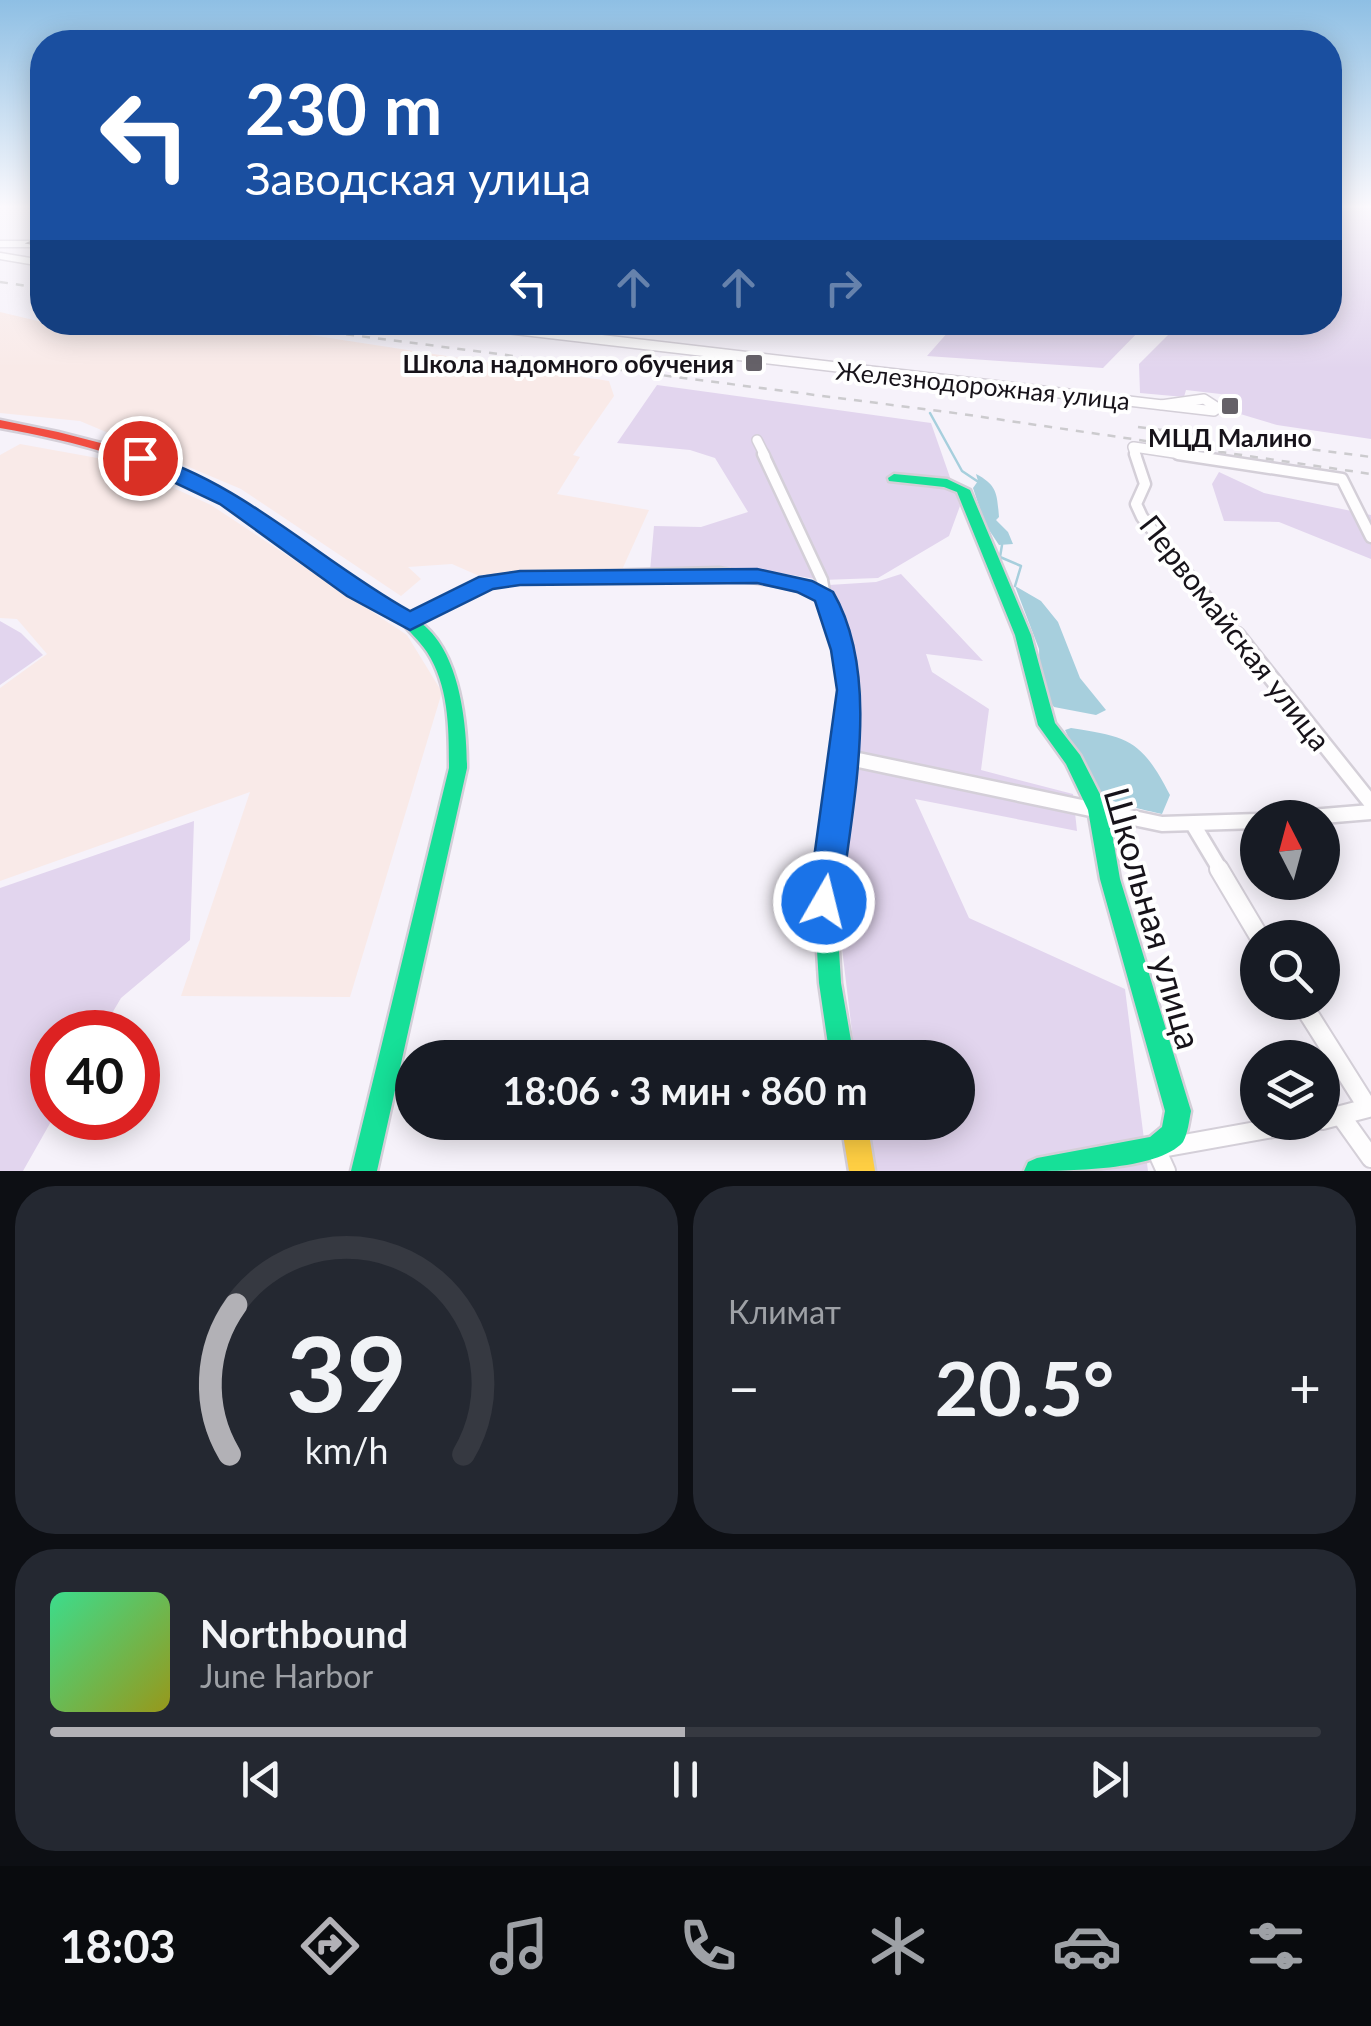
<!DOCTYPE html>
<html lang="ru">
<head>
<meta charset="utf-8">
<style>
  body { margin:0; font-family:Lato,sans-serif; background:#242831; color:#f1f3f6; height:100vh; display:flex; flex-direction:column; font-size:38px; white-space:nowrap }
  * { box-sizing:border-box; margin:0 }
  p { font-size:32px; color:#9ea1a6 }
  .icon { flex:none; width:55px; height:55px; fill:none; stroke:currentColor; stroke-width:2; stroke-linecap:round; stroke-linejoin:round }
  .map { position:relative; height:1171px; overflow:hidden }
  .details { display:flex; flex-direction:column; gap:15px; padding:15px; background:#0d0f14; flex:1 }
  .details>* { flex:none }
  .top-card { position:absolute; left:30px; top:30px; width:1312px; height:305px; border-radius:40px; box-shadow:0 5px 25px #0003; background:#1a4fa0; color:#fff; overflow:hidden }
  .needle { width:65px; rotate:354deg }
  .fabs { position:absolute; left:1240px; top:800px; display:grid; gap:20px }
  .fabs a { display:grid; place-items:center; width:100px; height:100px; border-radius:50%; background:#171b24; box-shadow:0 5px 25px #0003; font-size:50px }
  .speed { position:absolute; left:30px; top:1010px; display:flex; gap:20px; font-size:50px; font-weight:700; text-align:center }
  .speed>* { display:grid; place-content:center; width:130px; height:130px; border-radius:50%; background:#171b24; box-shadow:0 5px 25px #0003; line-height:1 }
  .speed .limit { border:15px solid #d22; background:#fff; color:#111 }
  .pin { position:absolute; display:grid; place-items:center; width:85px; height:85px; color:#fff; margin:-42px; border:5px solid #fff; border-radius:50%; box-shadow:0 2px 10px #0007 }
  .me { position:absolute; width:110px; margin:-55px; rotate:8deg; stroke-linejoin:round; filter:drop-shadow(0 0 8px #0008) }
  .turn { display:flex; align-items:center; gap:35px; height:210px; padding:0 50px; font-size:45px }
  .turn .icon { width:130px; height:130px; stroke-width:2.5 }
  .turn b { display:block; font-size:70px; line-height:85px }
  .lanes { display:flex; align-items:center; height:95px; padding:0 50px; background:#0003; justify-content:center; gap:50px; direction:ltr }
  .lanes .off { opacity:.35 }
  .big { font-size:75px; font-weight:700; line-height:1.1 }
  .details .widget { flex:1; display:flex; flex-direction:column; justify-content:center; gap:15px; min-width:0; padding:0 35px; border-radius:40px; background:#242831 }
  .details .dial { align-items:center; gap:0 }
  .dial svg { height:260px; overflow:visible; fill:none; stroke:#363941; stroke-width:7; stroke-linecap:round; text-anchor:middle }
  .dial text { fill:#f1f3f6; stroke:none }
  .song { display:flex; align-items:center; gap:30px }
  .cover { width:120px; height:120px; border-radius:15px; background:linear-gradient(135deg,hsl(150 70% 55%),hsl(60 70% 35%)) }
  .played { height:10px; border-radius:5px; background:linear-gradient(90deg,#b2b1b6 50%,#363941 50%) }
  .keys { display:flex; justify-content:space-around; direction:ltr }
  .heat { display:flex; justify-content:space-between; align-items:center; font-size:55px; direction:ltr }
  .details .tiles { flex:1; display:grid; gap:15px; grid-template-columns:1fr 1fr }
  .widget:last-child { grid-column:span 2 }
  .trip { position:absolute; left:395px; top:1040px; width:580px; height:100px; border-radius:50px; background:#171b24; box-shadow:0 5px 25px #0003; font-weight:700; line-height:100px; text-align:center }
  .tab-bar { display:flex; height:160px; justify-content:space-around; align-items:center; background:#090b0e; color:#9ea1a6 }
  .tab-bar .icon { width:70px; height:70px }
  .tab-bar .on { color:#b2b1b6 }
  .tab-bar b { font-size:45px; color:#f1f3f6 }
  .map>svg:first-child { display:block }
</style>
</head>
<body>
<div class="map">
<svg width="1371" height="1171" viewBox="0 0 1371 1171">
  <rect width="100%" height="100%" fill="#f6f2fa"/>
  <path fill="#f9eae8" d="M0,312L42,322H179L287,336L297,333L609,381L614,396L573,455L580,457L557,494L649,510L621,572L477,575L452,564L408,567L421,579L401,596L241,489L80,421L0,413Z
    M20,444L114,461L211,505L407,635L442,692L350,997L181,996L250,792L0,881V688L47,654L17,619L0,618V455Z"/>
  <path fill="#e2d5ee" d="M1330,205H1371V439L1277,425L1237,413L1229,395L1186,390L1184,397L1140,393L1139,364L1180,323L1330,322Z
    M956,323V322L1147,323L1103,368L927,356Z
    M657,385L931,423L960,506L949,536L878,578L822,580L762,570L650,571L654,526L701,527L748,512L715,458L690,450L617,443Z
    M1219,472L1264,493L1371,515V559L1279,522L1224,521L1212,484Z
    M901,574L983,661L926,654L932,672L989,709L981,770L1073,794L1077,831L915,799L969,918L1125,989L1148,1171H874L866,1123L958,1122V1058L855,1057L838,915L861,688L829,585L876,582Z
    M0,621L21,633L43,655L0,685Z
    M194,821L190,940L121,998L101,1032H52L53,1118L23,1171H0V888Z"/>
  <path fill="#a7cfdd" d="M976,474C997,485 997,493 999,517L996,520L1008,532L1013,544L999,545L985,524L973,488L978,481Z
    M1015,586L1041,601L1058,622L1080,678L1106,710L1096,715L1054,707L1040,689L1039,649Z
    M1071,728C1130,737 1142,741 1170,795L1162,814C1087,797 1097,797 1065,730Z"/>
  <g fill="none" stroke-linecap="round" stroke-linejoin="round">
    <path stroke="#a7cfdd" stroke-width="2.5" d="M930,413L962,471L980,483
      M1002,545L1000,557L1021,566L1015,586"/>
    <g stroke="#d4cfd8" stroke-width="9">
      <path id="street-far4" d="M0,244H42
        M0,256L42,263"/>
    </g>
    <g stroke="#d4cfd8" stroke-width="12">
      <path id="street-far3" d="M451,322L1214,411L1218,408L1204,399L1161,405
        M757,440L765,456
        M1133,447L1136,456
        M1134,447L1194,456"/>
    </g>
    <g stroke="#d4cfd8" stroke-width="15">
      <path id="street-far2" d="M763,454L822,580L825,597
        M1135,454L1145,484L1136,504L1142,517L1239,638
        M1178,454L1342,479L1371,537"/>
    </g>
    <g stroke="#d4cfd8" stroke-width="19">
      <path id="street-far1" d="M1237,635L1371,803
        M844,757L1162,824L1258,821
        M1299,818L1371,812
        M1194,826L1221,871"/>
    </g>
    <g stroke="#d4cfd8" stroke-width="22">
      <path id="street" d="M1219,869L1260,938
        M1301,1002L1368,1108L1322,1120
        M1341,1116L1371,1158
        M1166,1171L1156,1149L1306,1122"/>
    </g>
    <g stroke="#d4cfd8" stroke-width="5">
      <path id="fast" d="M894,474L947,479L970,490L1031,635L1055,723L1080,755L1108,810L1120,879L1191,1111C1189,1121 1188,1133 1183,1142C1158,1171 1065,1171 1024,1171L1028,1162L1037,1158L1150,1137L1162,1127L1165,1111L1100,879L1088,810L1066,764L1038,725L1015,635L957,492L944,487L889,481L888,478Z
        M827,597L835,602L851,650L859,691L836,902L841,983L854,1058H830L819,983L814,902L841,691L835,650L819,602Z
        M409,616C459,638 467,721 467,768L377,1171H351L449,768C449,729 449,686 427,652C419,640 409,632 401,621Z"/>
    </g>
    <g stroke="#d4cfd8" stroke-width="5">
      <path id="slow" d="M719,568L794,580L830,593L835,602L827,607L822,606C792,565 574,581 520,583L490,586L409,626L378,610L375,606L383,601L409,614L487,577L520,573Z
        M841,1122H867L875,1171H849Z"/>
    </g>
    <g stroke="#d4cfd8" stroke-width="5">
      <path id="jam" d="M0,420L58,432L120,448L203,481L270,521L391,606L388,610H378C325,573 275,532 219,500C151,462 76,441 0,428Z"/>
    </g>
    <use href="#street-far4" stroke="#fefdfe" stroke-width="6"/>
    <use href="#street-far3" stroke="#fefdfe" stroke-width="9"/>
    <use href="#street-far2" stroke="#fefdfe" stroke-width="10"/>
    <use href="#street-far1" stroke="#fefdfe" stroke-width="14"/>
    <use href="#street" stroke="#fefdfe" stroke-width="18"/>
    <use href="#fast" fill="#16e098" fill-rule="evenodd"/>
    <use href="#slow" fill="#ffcf43" fill-rule="evenodd"/>
    <use href="#jam" fill="#f24e42" fill-rule="evenodd"/>
    <path stroke="#cccbce" stroke-width="2.5" stroke-dasharray="8 8" stroke-linecap="butt" d="M0,282L42,288
      M251,322L962,414L1371,474
      M1138,427L1371,457"/>
  </g>
  <path fill="#bdbac1" d="M42,237V254L34,253L29,243Z"/>
  <path fill="#dcd8e0" stroke="#9a979d" stroke-width="2.5" d="M42,237V245L29,243Z"/>
  <linearGradient id="sky" x2="0" y2="1"><stop stop-color="#8ebfe4"/><stop offset="0.56" stop-color="#fbf9fd"/><stop offset="1" stop-color="#fbf9fd" stop-opacity="0"/></linearGradient>
  <rect width="1371" height="369" fill="url(#sky)"/>
  <path fill="#1a73e8" stroke="#114b97" stroke-width="2.5" d="M140,453C240,480 320,561 410,611L479,577L520,571L757,569L812,581L833,592C883,678 851,807 841,902L836,913L824,917L813,913L808,902L837,690L831,650L815,601L797,592L757,583L520,585L493,589L410,630L347,596L220,504L133,463V454Z"/>
  <g fill="#656168" stroke="#fff" stroke-width="4">
    <rect x="744" y="353" width="20" height="20" rx="5"/>
    <rect x="1220" y="396" width="20" height="20" rx="5"/>
  </g>
  <g text-anchor="middle" dominant-baseline="central" stroke-width="8" stroke-linejoin="round" paint-order="stroke">
    <g font-size="25" font-weight="bold" fill="#17131a" stroke="#fff" text-anchor="end">
      <text x="734" y="363">Школа надомного обучения</text>
      <text x="1230" y="437" text-anchor="middle">МЦД Малино</text>
    </g>
    <g font-size="25" fill="#17131a" stroke="#fff">
      <text transform="translate(983 385) rotate(6)">Железнодорожная улица</text>
    </g>
    <g font-size="30" fill="#17131a" stroke="#fff">
      <text transform="translate(1236 632) rotate(52)">Первомайская улица</text>
    </g>
    <g font-size="35" fill="#17131a" stroke="#fff">
      <text transform="translate(1154 918) rotate(74)">Школьная улица</text>
    </g>
  </g>
</svg>
<div class="fabs">
<a><svg class="needle" viewBox="-14 -14 28 28"><path d="M0-13l5 13h-10z" fill="#e53935"/><path d="M0 13l5-13h-10z" fill="#9ea1a6"/></svg></a>
<a><svg class="icon" aria-label="search" viewBox="0 0 24 24"><circle cx="10" cy="10" r="6"/><path d="M15 15l6 6"/></svg></a>
<a><svg class="icon" aria-label="layers" viewBox="0 0 24 24"><path d="M12 4l9 5-9 5-9-5zM3 14l9 5 9-5"/></svg></a>
</div>
<div class="speed"><div class="limit">40</div></div>
<div class="pin" style="left:140px;top:458px;background:#d93025"><svg class="icon" aria-label="arrive" viewBox="0 0 24 24"><path d="M6 21V4h12l-3 4 3 4H6"/></svg></div>
<svg class="me" style="left:824px;top:902px" viewBox="-20 -20 40 40"><circle r="17" fill="#1a73e8" stroke="#fff" stroke-width="3"/><path d="M0-11L8 9 0 5-8 9z" fill="#fff"/></svg>
<div class="trip">18:06 · 3 мин · 860 m</div>
<div class="top-card">
<div class="turn"><svg class="icon" aria-label="left" viewBox="0 0 24 24"><path d="M17 20v-9H6M10 6l-5 5 5 5"/></svg><div><b>230 m</b>Заводская улица</div></div>
<div class="lanes"><svg class="icon" aria-label="left" viewBox="0 0 24 24"><path d="M17 20v-9H6M10 6l-5 5 5 5"/></svg><svg class="icon off" aria-label="ahead" viewBox="0 0 24 24"><path d="M12 20V5M6 11l6-6 6 6"/></svg><svg class="icon off" aria-label="ahead" viewBox="0 0 24 24"><path d="M12 20V5M6 11l6-6 6 6"/></svg><svg class="icon off" aria-label="right" viewBox="0 0 24 24"><path d="M7 20v-9h11M14 6l5 5-5 5"/></svg></div>
</div>
</div>
<section class="details">
<div class="tiles">
<div class="widget dial"><svg viewBox="0 0 100 80">
<path d="M14 69A42 42 0 1 1 86 69"/>
<path d="M14 69A42 42 0 0 1 16 23" stroke="#b2b1b6"/>
<text x="50" y="56" font-size="32" font-weight="700">39</text>
<text x="50" y="72" font-size="11">km/h</text>
</svg></div>
<div class="widget"><p>Климат</p>
<div class="heat"><a>−</a><b class="big">20.5°</b><a>+</a></div>
</div>
<div class="widget">
<div class="song"><i class="cover"></i><div><b>Northbound</b><p>June Harbor</p></div></div>
<div class="played"></div>
<div class="keys"><svg class="icon" aria-label="previous" viewBox="0 0 24 24"><path d="M18 5L8 12l10 7zM5 5v14"/></svg><svg class="icon" aria-label="pause" viewBox="0 0 24 24"><path d="M8 5v14M16 5v14"/></svg><svg class="icon" aria-label="next" viewBox="0 0 24 24"><path d="M6 5l10 7-10 7zM19 5v14"/></svg></div>
</div>
</div>
</section>
<nav class="tab-bar">
<b>18:03</b>
<svg class="icon on" aria-label="directions" viewBox="0 0 24 24"><path d="M12 3l9 9-9 9-9-9zM9 14v-3h6M13 9l2 2-2 2"/></svg>
<svg class="icon" aria-label="music" viewBox="0 0 24 24"><path d="M9 18V5l10-2v13"/><circle cx="6" cy="18" r="3"/><circle cx="16" cy="16" r="3"/></svg>
<svg class="icon" aria-label="phone" viewBox="0 0 24 24"><path d="M5 4h4l2 5-3 2q2 4 5 5l2-3 5 2v4C11 20 4 13 5 4z"/></svg>
<svg class="icon" aria-label="climate" viewBox="0 0 24 24"><path d="M12 3v18M4 7l16 10M4 17L20 7"/></svg>
<svg class="icon" aria-label="car" viewBox="0 0 24 24"><path d="M5 17H2v-5l4-1 3-4h7l3 4 3 1v5h-3M9 17h6M6 11h13"/><circle cx="7" cy="17" r="2"/><circle cx="17" cy="17" r="2"/></svg>
<svg class="icon" aria-label="filters" viewBox="0 0 24 24"><path d="M4 7h16M4 17h16"/><circle cx="9" cy="7" r="2"/><circle cx="15" cy="17" r="2"/></svg>
</nav>
</body>
</html>
